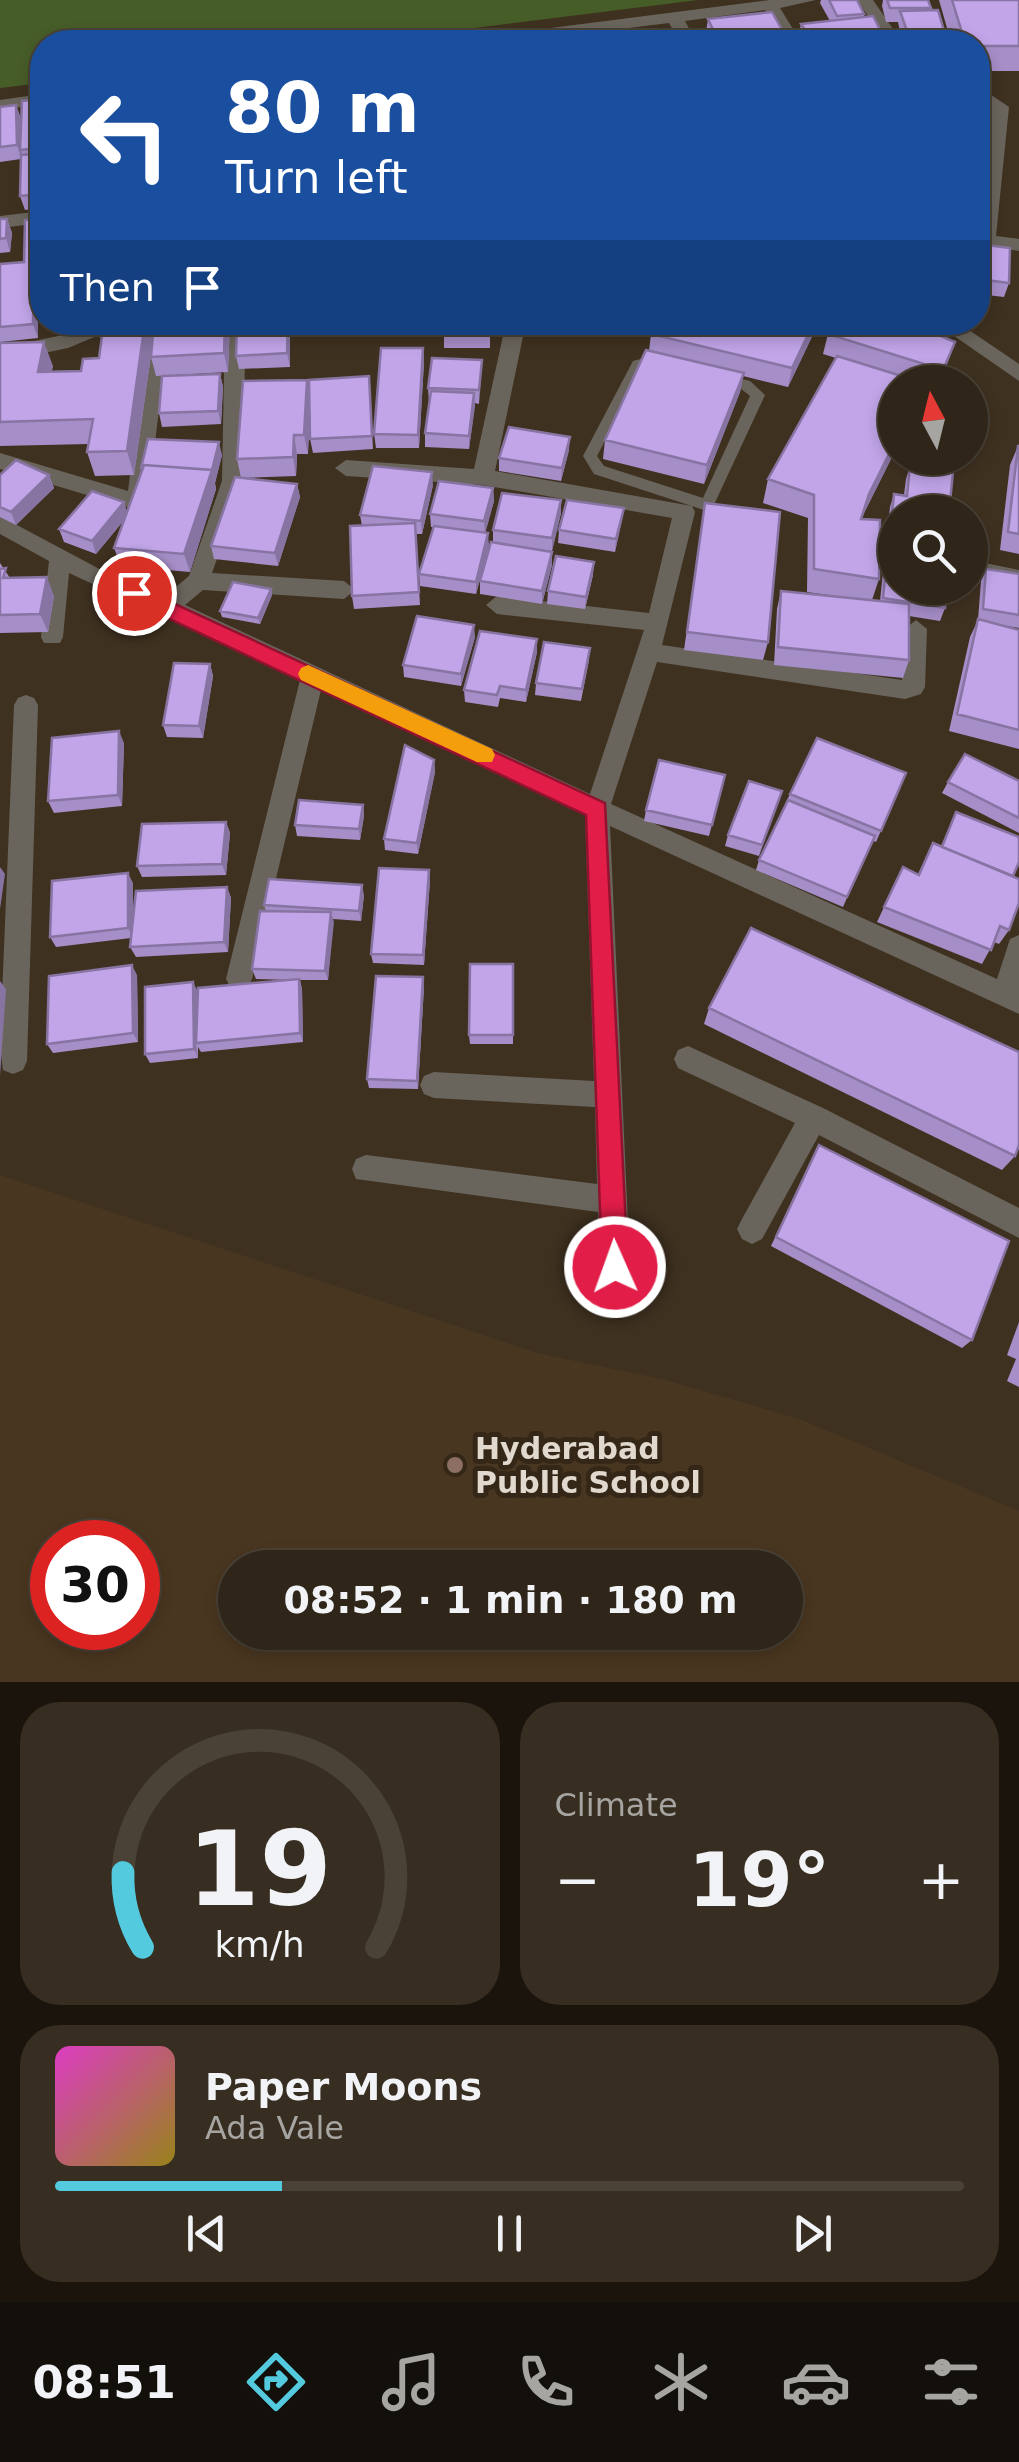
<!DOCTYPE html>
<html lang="en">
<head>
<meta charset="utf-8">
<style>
  body { margin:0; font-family:"DejaVu Sans",sans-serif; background:#372d21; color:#f1f3f6; height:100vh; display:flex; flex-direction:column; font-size:38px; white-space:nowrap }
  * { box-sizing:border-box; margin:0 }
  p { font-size:32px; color:#a7a5a2 }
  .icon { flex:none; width:55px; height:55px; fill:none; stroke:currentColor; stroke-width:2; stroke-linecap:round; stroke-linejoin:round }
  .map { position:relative; height:1682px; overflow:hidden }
  .sheet { display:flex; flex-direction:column; gap:20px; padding:20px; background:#1a140d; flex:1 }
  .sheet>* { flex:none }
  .banner { position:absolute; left:30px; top:30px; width:960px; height:305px; border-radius:40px; box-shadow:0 5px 15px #0003,0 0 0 2px #4a4237; background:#1a4fa0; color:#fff; overflow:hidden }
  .needle { width:65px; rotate:353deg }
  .tools { position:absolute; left:878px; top:365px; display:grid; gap:20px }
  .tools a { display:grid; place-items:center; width:110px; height:110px; border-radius:50%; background:#2f2518; box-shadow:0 5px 15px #0003,0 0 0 2px #4a4237; font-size:50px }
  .speed { position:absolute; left:30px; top:1520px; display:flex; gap:20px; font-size:50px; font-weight:700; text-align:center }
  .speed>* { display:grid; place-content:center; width:130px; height:130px; border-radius:50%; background:#2f2518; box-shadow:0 5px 15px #0003,0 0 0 2px #4a4237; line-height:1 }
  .speed .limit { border:15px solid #d22; background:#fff; color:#111 }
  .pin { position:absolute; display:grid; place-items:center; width:85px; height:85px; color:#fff; margin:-42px; border:5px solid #fff; border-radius:50%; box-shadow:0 2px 10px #0007 }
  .me { position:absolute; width:110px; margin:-55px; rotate:358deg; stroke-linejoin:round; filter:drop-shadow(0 0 8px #0008) }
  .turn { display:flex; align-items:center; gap:35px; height:210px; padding:0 30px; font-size:45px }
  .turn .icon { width:130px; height:130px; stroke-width:2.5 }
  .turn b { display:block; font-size:70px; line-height:85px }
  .then { display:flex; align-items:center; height:95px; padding:0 30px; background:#0003; gap:20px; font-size:38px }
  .big { font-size:75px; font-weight:700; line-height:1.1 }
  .sheet .widget { flex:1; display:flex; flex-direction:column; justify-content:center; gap:15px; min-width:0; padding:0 35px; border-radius:40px; background:#372d21 }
  .sheet .dial { align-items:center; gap:0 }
  .dial svg { height:260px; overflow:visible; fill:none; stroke:#4a4237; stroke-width:7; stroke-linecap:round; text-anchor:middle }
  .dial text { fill:#f1f3f6; stroke:none }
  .song { display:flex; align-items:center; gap:30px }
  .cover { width:120px; height:120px; border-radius:15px; background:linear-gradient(135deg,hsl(310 70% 55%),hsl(50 70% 35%)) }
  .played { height:10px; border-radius:5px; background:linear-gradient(90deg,#54cade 25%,#4a4237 25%) }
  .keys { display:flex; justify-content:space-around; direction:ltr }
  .heat { display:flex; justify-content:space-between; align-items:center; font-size:55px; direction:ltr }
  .sheet .tiles { flex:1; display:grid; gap:20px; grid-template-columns:1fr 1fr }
  .widget:last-child { grid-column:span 2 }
  .trip { position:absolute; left:218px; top:1550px; width:585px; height:100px; border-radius:50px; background:#2f2518; box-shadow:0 5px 15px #0003,0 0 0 2px #4a4237; font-weight:700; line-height:100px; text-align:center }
  .tab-bar { display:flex; height:160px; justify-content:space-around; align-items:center; background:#130f0a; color:#a7a5a2 }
  .tab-bar .icon { width:70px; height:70px }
  .tab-bar .active { color:#54cade }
  .tab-bar b { font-size:45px; color:#f1f3f6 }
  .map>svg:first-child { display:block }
</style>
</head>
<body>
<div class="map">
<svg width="1019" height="1682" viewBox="0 0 1019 1682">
  <rect width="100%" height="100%" fill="#3f3120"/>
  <path fill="#493620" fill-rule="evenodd" d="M0,1175L537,1353L666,1380L802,1420L1019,1511V1682H0ZM52,1542H138V1628H52ZM235,1568H785V1632H235Z"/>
  <path fill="#475d28" d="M0,0H698L362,42H42V83L0,88Z"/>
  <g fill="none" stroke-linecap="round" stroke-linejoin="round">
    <path fill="#6a655c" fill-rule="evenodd" d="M652,356L750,381L765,395L712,509L707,511L594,474L583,456L633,361ZM652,366L740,388L750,396L703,498L604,466L597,456L643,368Z"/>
    <path fill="#6a655c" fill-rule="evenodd" d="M770,0H816L780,8L801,42H785L765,10L685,21L696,42H680L669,23L516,42H473L481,37Z
      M857,0H873L902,42H886Z
      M978,86L1009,107L996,236L1019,239V251L978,245L991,109L978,99Z
      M42,94V104L0,110V100Z
      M42,211V223L0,228V216Z
      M92,322H119L114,329L158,326L168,333L148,502L137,510L0,469V453L128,491L147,340L110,343L97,336L68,348L0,362V348L63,335Z
      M225,322H245L244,481L212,573L344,581L355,590L344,599L203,590L185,605L590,794L644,630L497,614L486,605L497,596L649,613L672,518L483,485L346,476L335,468L346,460L474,469L506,322H526L495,471L692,506L695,512L662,645L902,680L905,629L916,620L927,629L925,687L921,694L905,699L657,662L611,804L997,979L1010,939L1019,935V1014L610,826L630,1267L625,1277L615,1282L605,1277L600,1267L598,1212L356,1179L352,1169L356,1159L366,1155L597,1184L595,1107L434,1098L424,1094L420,1085L424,1076L434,1072L594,1081L585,815L321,690L252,979L248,987L239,991L230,987L226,979L300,680L69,573L63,637L60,643H44L41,637L49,561L0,534V516L107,573L165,596L189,576L222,481Z
      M934,322H957L1019,364V381Z
      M970,560L1019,570V586L970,576Z
      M26,695L34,698L38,705L27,1061L23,1070L13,1074L3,1070L0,1045L14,705L18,698Z
      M688,1046L823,1108L1019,1208V1238L819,1135L762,1239L752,1244L742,1239L737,1229L742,1219L795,1123L678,1068L674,1059L678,1050Z"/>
  </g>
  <path fill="#a68ec8" d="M821,0H857L864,14V17L885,39L884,42H802L798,38L801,24L830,21L820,3Z
    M883,0H928L930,11L945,34L943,42H902L898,22H886L882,6Z
    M939,0H1019V71H978V42H951Z
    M708,19L789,42H707L705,39Z
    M42,99V208L25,210L20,196L21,159L0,162V107L16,105L21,119Z
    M42,218V318H40L38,312V338L0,342V264L24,262Z
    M0,219H7L12,233L10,252L0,253Z
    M978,244L1009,283L1004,297L978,294Z
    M104,322H148L152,338L230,322L228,372L156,376L151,357L152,348L134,475L95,476L87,452L88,444L0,446V343L53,366L51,372L81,371L99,358Z
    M290,322V367L239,369L236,356Z
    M444,322H490V348H444Z
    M819,322L788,387L743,376L740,392L704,484L603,459L605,440L649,351L651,334Z
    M917,326L955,342L939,382H895V451L861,519L879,579L872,600L880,601L884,562L888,549L945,608L940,621L909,616V660L903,678L774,665L777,609L781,591L849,598L807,592L808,518L763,503L768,479L836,358L823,354L828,334Z
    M423,348L424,362L419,448H376L374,434Z
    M482,360L479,404L475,403L469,449L425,447V433L429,402L428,388Z
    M220,374L223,387L221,424L162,427L159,413Z
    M370,390L373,449L313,453L310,439V408L308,454H297L296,476L241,478L297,484L300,497L278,566L214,559L211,546L241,478L237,459L309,394Z
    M1018,446H1019V554L1000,550L1010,465Z
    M569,450L561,481L499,471V458Z
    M222,455L215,483L216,489L190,572L121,566L114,548L125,519L96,554L64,542L59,529L124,502L127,513L142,470L141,468Z
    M910,466L953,472L895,512V546L886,544L890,507L894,494L904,495L906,479Z
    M0,475H49L54,488L16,525L0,517Z
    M433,485L422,534H416L420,605L354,609L352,596L362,526L360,515Z
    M493,488L494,501L485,533L489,546L476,594L420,586L419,574L433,527H431L430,514Z
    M561,500V513L552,551L511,545L552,552V565L542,604L480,594V581L493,543V530Z
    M705,503L768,642L763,660L684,650Z
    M624,508L615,552L558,543L559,530Z
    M0,563L10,578L54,596L48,632L0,633Z
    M986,569L1019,574V628L1000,625L1019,630V749L949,731L970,637L978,620L981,581Z
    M593,575L585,609L547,604L548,591Z
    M271,589L272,595L260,624L222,617L220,611Z
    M475,637L461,686L404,677L403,665Z
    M537,652L526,702L500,698L498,707L465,702L464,690Z
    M589,660L581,701L535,695L536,683Z
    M210,664L213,676L203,738L167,737L163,725Z
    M124,743L122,806L54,813L48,801Z
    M434,760L435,772L418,854L385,850L384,839Z
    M906,773L876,842L872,840L843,907L756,870L759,860L790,794Z
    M725,775L709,836L644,821L646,810Z
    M1019,781V833L942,793L948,782Z
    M782,791L759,856L725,846L728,835Z
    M363,805L364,816L360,840L297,836L295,825Z
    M956,812L1013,876L1009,930L999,944L994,942L982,964L877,922L903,867L918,874L933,843L941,846Z
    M226,822L230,833L226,875L142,877L137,866Z
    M430,880L424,965L373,963L371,954Z
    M133,883V923L227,887L231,898L228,952L136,957L130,947L131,938L56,947L50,937Z
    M364,895L361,921L333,919L328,980H300L302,989L303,1042L201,1052L198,1047V1058L150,1063L145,1054L198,992L292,980L256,979L252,969L266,911L264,905Z
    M513,964V1044H470L469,1035Z
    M137,975L138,1042L53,1053L47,1044Z
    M424,987L418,1089L369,1088L367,1079Z
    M709,1008L1015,1156L1002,1170L704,1024Z
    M819,1145L972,1340L962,1348L771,1246Z
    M1019,1322V1387L1007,1381L1016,1359L1007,1355Z"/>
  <path fill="#8774a2" d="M16,105L21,119L22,159L17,145Z
    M7,219L12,233L10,252L6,238Z
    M34,260L38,274L36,304L38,311V338L33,324Z
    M145,322H148L153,340L134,475L127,451Z
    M225,322H230L228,372L224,353Z
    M288,322H290V367L287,353Z
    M814,322H819L788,387L792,368Z
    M44,342L53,366L47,397L38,372Z
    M955,342L948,362L939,382L943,370Z
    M423,348L424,362L419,448L418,435Z
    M744,373L740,392L704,484L707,465Z
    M220,374L223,387L221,424L218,411Z
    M307,380L310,399L308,454L304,435Z
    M474,393L475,407L469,449V436Z
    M294,435L297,454L296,476L293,457Z
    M570,437L569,450L561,481L562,468Z
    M219,442L222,455L215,483L212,470Z
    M895,442V451L862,517L869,494Z
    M212,470L216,489L190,572L184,554Z
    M432,472L433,485L422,534L421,521Z
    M49,475L54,488L16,525L11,512Z
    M297,484L300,497L278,566L275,553Z
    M493,488L494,501L485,534L484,521Z
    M561,500V513L552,551V538Z
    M124,502L128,515L96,554L92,541Z
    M624,508L622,521L615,552L616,539Z
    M488,533L489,546L476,594V582Z
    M552,552V565L542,604V591Z
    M594,562L593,575L585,609L586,597Z
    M47,577L54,596L48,632L40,614Z
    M271,589L272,595L260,624L258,618Z
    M474,625L475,637L461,686V674Z
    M537,639V652L526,702V690Z
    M210,664L213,676L203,738L199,726Z
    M119,731L124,743L122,806L118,795Z
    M434,760L435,772L418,854L417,843Z
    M363,805L364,816L360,840L359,829Z
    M226,822L230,833L226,875L222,864Z
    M0,867L5,874L0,909Z
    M429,870L430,880L424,965L423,955Z
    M128,873L133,883V938L128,928Z
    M362,885L364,895L361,921L359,911Z
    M227,887L231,898L228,952L224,942Z
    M331,912L334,922L328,980L325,971Z
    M132,965L137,975L138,1042L133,1033Z
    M423,977L424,987L418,1089L417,1081Z
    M299,979L302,989L303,1042L300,1033Z
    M0,981L6,989L0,1076Z
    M193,982L198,992L196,1043L198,1058L194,1049Z"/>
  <path fill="#c1a5e8" stroke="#8774a2" stroke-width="2.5" d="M829,0H857L864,14L837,16Z
    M887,0H928L931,8H890Z
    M952,0H1019V46H978V42H965Z
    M938,10L945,34H908L900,11Z
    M772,12L789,42H719L708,19Z
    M873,16L885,39L843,42H813L801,24Z
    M593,29L598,42H536L533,35Z
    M42,99V148L20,150L22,101Z
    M16,105L17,145L0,147V107Z
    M42,153V194L20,196L21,155Z
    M42,218V259L34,260L33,324L0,327V264L24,262L25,220Z
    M0,219H7L6,238L0,239Z
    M978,244L1010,248L1009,283L978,279Z
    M36,262H42V303L36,304Z
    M104,322H145L127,451L87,452L93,419L0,422V343L44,342L38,372L81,371L83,359L99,358Z
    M154,322H225L224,353L151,357Z
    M237,322H288L287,353L236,356Z
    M444,322H490V334H443Z
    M657,322H814L792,368L651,334Z
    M834,322H914L917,326L955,342L943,370L828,334Z
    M381,348H423L418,435L374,434Z
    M646,350L744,373L707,465L605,440Z
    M837,356L921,382H895V442L869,494L861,519L880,520L879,579L814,569V495L768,479Z
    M432,358L482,360L479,390L428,388Z
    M220,374L218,411L159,413L162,376Z
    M369,376L372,436L310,439L309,380Z
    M307,380L304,435H294L293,457L237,459L243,381Z
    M431,391L474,393L469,436L425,433Z
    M509,427L570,437L562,468L499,458Z
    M148,439L219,442L212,470L144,465L143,468H141Z
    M1018,446H1019V534L1008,532Z
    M16,460L49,475L11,512L0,507V475Z
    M144,465L212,470L184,554L114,548Z
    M373,466L432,472L421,521L360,515Z
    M910,466L953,472L949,512H895V532L890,531L894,494L907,496Z
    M235,477L297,484L275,553L211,546Z
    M439,481L493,488L484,521L430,514Z
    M92,491L124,502L92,541L59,529Z
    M502,493L561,500L552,538L493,530Z
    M567,500L624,508L616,539L559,530Z
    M705,503L780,512L768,642L687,632Z
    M415,523L419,592L352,596L350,526Z
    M434,526L488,533L476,582L419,574Z
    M491,542L552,552L542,591L480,581Z
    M888,549L895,550V588H947L945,608L883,598Z
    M556,556L594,562L586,597L548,591Z
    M6,568L3,578L47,577L40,614L0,615V569Z
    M986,569L1019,574V615L983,609Z
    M233,582L271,589L258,618L220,611Z
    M781,591L909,604V660L778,647Z
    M417,616L474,625L461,674L403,665Z
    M978,619L1019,630V730L957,714Z
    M480,631L537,639L526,690L500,686L497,695L464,690Z
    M544,642L590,648L582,689L536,683Z
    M174,663L210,664L199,726L163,725Z
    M119,731L118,795L48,801L52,738Z
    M817,738L906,773L881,831L790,794Z
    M405,745L434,760L417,843L384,839Z
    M965,754L1019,781V818L948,782Z
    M659,760L725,775L712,825L646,810Z
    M749,781L782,791L762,845L728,835Z
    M299,800L363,805L359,829L295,825Z
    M788,800L875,836L847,897L759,860Z
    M956,812L1019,837V862L1013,876L942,847Z
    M226,822L222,864L137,866L142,824Z
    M933,843L1019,879V903L1009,930L1000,926L991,950L884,907L903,867L919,875Z
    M379,868L429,870L423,955L371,954Z
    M128,873V928L50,937L52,881Z
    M269,879L362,885L359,911L264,905Z
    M227,887L224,942L130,947L136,891Z
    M260,911L331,912L325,971L252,969Z
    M751,928L1019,1052V1145L1015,1156L709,1008Z
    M470,964H513V1035H469Z
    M132,965L133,1033L47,1044L49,976Z
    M376,976L423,977L417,1081L367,1079Z
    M299,979L300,1033L196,1043L198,988Z
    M193,982L194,1049L145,1054V987Z
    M819,1145L1009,1241L972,1340L776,1237Z"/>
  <path fill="#e11d48" stroke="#92132f" stroke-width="2.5" d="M134,585L605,803L628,1267L625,1277L615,1281L605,1277L602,1267L586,815L127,599V587Z"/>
  <path fill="#f59e0b" d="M308,665L492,749L495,755L492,762H477L301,680L298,674L301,668Z"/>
  <circle fill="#8d6e63" stroke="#342717" stroke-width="4" cx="455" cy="1465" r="10"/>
  <g text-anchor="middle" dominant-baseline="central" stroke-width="10" stroke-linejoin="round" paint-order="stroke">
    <g font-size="30" font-weight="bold" fill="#e1d8ce" stroke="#342717" text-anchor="start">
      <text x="475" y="1448">Hyderabad<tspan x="475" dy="34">Public School</tspan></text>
    </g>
  </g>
</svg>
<div class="tools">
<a><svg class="needle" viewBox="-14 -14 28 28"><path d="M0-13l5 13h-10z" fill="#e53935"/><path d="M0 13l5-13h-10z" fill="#a7a5a2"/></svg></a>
<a><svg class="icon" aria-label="search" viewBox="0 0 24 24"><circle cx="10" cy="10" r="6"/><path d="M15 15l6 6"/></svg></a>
</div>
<div class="speed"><div class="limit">30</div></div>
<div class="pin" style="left:134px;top:593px;background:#d93025"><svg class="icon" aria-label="arrive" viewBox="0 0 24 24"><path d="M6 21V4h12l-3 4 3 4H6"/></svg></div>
<svg class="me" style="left:615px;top:1267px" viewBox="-20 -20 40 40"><circle r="17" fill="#e11d48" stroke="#fff" stroke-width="3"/><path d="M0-11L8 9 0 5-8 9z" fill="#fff"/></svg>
<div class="trip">08:52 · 1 min · 180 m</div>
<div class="banner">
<div class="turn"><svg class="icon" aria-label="left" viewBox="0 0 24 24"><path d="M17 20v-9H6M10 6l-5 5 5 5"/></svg><div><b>80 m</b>Turn left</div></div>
<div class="then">Then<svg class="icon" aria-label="arrive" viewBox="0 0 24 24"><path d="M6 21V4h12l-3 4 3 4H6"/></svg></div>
</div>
</div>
<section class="sheet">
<div class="tiles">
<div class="widget dial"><svg viewBox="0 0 100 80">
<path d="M14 69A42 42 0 1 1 86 69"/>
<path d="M14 69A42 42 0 0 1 8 46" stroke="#54cade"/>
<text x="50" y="56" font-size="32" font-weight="700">19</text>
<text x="50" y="72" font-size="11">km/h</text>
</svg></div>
<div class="widget"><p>Climate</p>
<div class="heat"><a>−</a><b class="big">19°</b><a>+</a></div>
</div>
<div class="widget">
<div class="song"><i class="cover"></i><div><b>Paper Moons</b><p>Ada Vale</p></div></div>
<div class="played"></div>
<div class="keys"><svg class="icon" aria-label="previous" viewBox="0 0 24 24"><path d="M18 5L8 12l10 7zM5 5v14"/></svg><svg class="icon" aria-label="pause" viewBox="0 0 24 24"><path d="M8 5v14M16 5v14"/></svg><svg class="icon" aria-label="next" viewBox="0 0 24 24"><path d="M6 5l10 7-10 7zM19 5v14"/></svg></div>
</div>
</div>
</section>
<nav class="tab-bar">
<b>08:51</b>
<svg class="icon active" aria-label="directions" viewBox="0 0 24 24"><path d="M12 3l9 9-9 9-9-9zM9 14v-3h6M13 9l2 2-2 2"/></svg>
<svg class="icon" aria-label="music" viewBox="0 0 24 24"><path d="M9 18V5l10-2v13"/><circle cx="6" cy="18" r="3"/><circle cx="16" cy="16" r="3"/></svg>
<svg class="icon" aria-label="phone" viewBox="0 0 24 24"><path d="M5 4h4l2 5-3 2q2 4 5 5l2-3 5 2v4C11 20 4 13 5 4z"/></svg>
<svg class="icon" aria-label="climate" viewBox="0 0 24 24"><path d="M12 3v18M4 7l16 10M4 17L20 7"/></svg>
<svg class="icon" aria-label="car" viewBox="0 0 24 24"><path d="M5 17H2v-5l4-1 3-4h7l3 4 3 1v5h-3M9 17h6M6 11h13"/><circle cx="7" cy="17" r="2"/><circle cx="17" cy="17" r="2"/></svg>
<svg class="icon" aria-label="filters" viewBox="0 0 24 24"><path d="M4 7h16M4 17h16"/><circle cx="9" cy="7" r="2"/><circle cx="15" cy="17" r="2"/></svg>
</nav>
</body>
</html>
